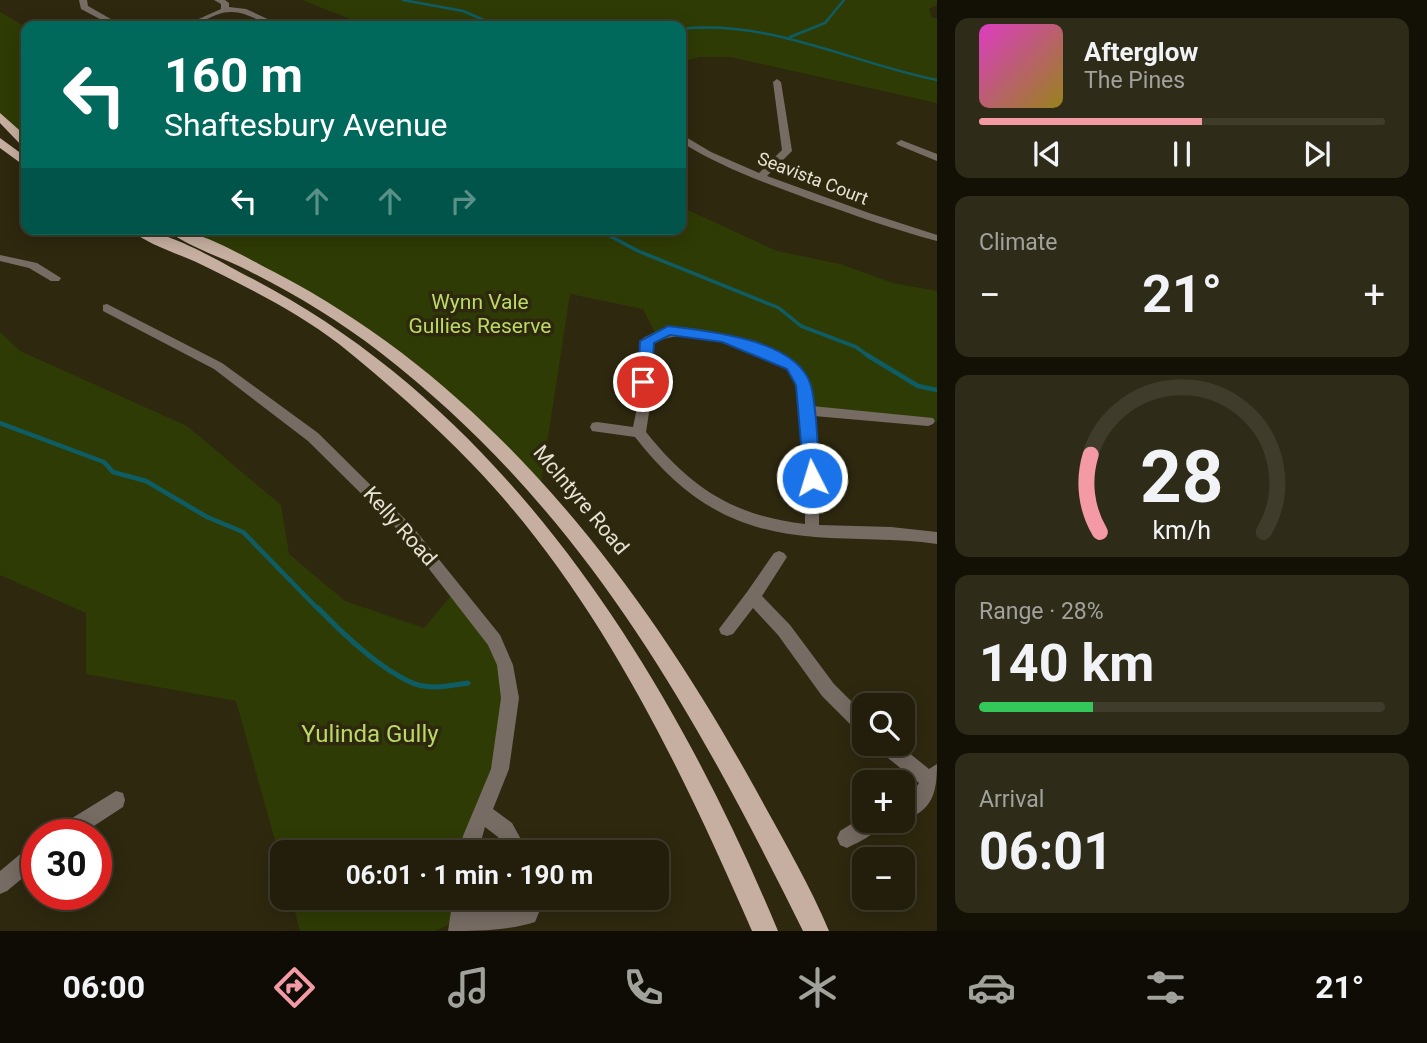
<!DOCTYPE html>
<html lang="en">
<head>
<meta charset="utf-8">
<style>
  body { margin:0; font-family:Roboto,sans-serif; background:#2e2b19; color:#f1f3f6; height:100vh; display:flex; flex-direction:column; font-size:26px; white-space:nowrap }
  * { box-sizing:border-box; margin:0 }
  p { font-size:23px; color:#a2a29d }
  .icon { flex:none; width:38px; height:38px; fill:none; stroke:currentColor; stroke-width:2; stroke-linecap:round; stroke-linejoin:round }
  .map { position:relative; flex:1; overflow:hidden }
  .details { display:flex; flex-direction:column; gap:18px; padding:18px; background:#131006; width:490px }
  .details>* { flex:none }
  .hud { position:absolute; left:21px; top:21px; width:665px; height:214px; border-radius:14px; box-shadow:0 4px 18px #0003,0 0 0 2px #3f3c2c; background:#00695c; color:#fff; overflow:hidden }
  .buttons { position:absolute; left:852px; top:693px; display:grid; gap:14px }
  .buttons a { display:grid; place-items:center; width:63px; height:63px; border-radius:14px; background:#221e0b; box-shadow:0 4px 18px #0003,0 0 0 2px #3f3c2c; font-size:35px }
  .speed { position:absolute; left:21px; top:819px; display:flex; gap:14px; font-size:35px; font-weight:700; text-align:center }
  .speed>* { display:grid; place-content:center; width:91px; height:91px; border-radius:50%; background:#221e0b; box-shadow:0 4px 18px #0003,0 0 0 2px #3f3c2c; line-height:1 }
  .speed .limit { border:10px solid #d22; background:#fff; color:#111 }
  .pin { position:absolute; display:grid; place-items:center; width:60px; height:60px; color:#fff; margin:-30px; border:4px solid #fff; border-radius:50%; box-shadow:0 2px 7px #0007 }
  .me { position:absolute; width:77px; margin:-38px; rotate:355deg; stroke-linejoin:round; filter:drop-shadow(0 0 5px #0008) }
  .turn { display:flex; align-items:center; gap:24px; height:147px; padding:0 28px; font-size:32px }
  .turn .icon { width:91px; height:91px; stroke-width:2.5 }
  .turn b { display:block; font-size:49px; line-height:60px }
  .lanes { display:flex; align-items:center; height:66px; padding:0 28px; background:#0003; justify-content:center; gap:35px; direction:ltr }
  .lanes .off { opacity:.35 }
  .big { font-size:52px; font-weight:700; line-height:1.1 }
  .details .card { flex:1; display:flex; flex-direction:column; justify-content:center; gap:10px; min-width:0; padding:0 24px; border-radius:14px; background:#2e2b19 }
  .details .dial { align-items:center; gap:0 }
  .dial svg { height:182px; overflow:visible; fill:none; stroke:#3f3c2c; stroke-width:7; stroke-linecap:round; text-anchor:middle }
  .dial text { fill:#f1f3f6; stroke:none }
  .song { display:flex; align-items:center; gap:21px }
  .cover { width:84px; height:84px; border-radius:10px; background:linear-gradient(135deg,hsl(310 70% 55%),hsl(50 70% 35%)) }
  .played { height:7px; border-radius:4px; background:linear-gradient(90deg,#f49aa6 55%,#3f3c2c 55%) }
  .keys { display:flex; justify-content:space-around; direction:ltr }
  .heat { display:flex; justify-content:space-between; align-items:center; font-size:38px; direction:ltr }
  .charge { height:10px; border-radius:5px; background:linear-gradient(90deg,#34c759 28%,#3f3c2c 0) }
  .trip { position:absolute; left:270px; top:840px; width:399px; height:70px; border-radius:14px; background:#221e0b; box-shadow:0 4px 18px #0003,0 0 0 2px #3f3c2c; font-weight:700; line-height:70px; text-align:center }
  .tabs { display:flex; height:112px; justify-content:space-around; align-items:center; background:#0e0c04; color:#a2a29d }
  .tabs .icon { width:49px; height:49px }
  .tabs .current { color:#f49aa6 }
  .tabs b { font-size:32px; color:#f1f3f6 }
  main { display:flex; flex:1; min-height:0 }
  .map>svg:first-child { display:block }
</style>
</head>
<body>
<main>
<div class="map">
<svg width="937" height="931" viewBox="0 0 937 931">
  <rect width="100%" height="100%" fill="#2e280f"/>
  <path fill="#2f3b05" d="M302,0H937V5L929,9L932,18H937V103L730,57H700L681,62V26H368Z
    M0,12L26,27V143L0,116Z
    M681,207L777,251L840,264L893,283L937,291V422L806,410L805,395L781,359L692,332L656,335L643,309L570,294L540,489L361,330L221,251L173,229H681Z
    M0,332L20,351L187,426L281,505L289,554L345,601L424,628L456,590L494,640L510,698L500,769L472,836L469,852H282V865L236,701L86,674V613L0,575Z
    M291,898H463L459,920L435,931H300Z"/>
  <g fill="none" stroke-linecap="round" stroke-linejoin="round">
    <path stroke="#0e5d64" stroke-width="2.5" d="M403,0L463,11L498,26
      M681,29C769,19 852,63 937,80
      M790,37L825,23L844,0"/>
    <path stroke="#0e5d64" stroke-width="3.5" d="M597,229L638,251L779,308L801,326L856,347L870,357"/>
    <path stroke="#0e5d64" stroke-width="4.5" d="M867,355L918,386L937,390
      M0,423L104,462L113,472L146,481L207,517L243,532L319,610"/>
    <path stroke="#0e5d64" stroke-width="5" d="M318,608C342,633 377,666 408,681C427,691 448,686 468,683"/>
    <path fill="#776c64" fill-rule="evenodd" d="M79,0H87L88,6L123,26H113L81,9Z
      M214,0H225L229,3V7L246,9L283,26C264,27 249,11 230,12C214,12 200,26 183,26L221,9V4Z
      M332,19L339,21L333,26H324Z
      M777,79L781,82L792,151L767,176L869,213L937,235V241C895,230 854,215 814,201C768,184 722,168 681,142V135L684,136L711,152L759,173L782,150L773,82Z
      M901,140L937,154V161L898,145L896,143Z
      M0,255L37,263L61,278L59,281H51L29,268L0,261Z
      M107,304L222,363L318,433L412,526L500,635L513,665L519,698L509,769L493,809L512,823L528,852H508L498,837L485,827L478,852H459L463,836L491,769L501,698L497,665L488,645L402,534L308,441L214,369L103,311V305Z
      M679,327C706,329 781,344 798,365C806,376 810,392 812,406L933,418L935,421L933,424L928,426L814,416L819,469V525L891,527L937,532V544C896,538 855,540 815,537C734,531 684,500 635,437L592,431L590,427L592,423L597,422L633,427L638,403H648L650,406L646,432C690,487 733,516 805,524C805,487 809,401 788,371C779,358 741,347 726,342C702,335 676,332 653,343L649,382L643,387L638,385L637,382L643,338L657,331Z
      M779,551L784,553L787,557L762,596L790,625L834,684L864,714V734L858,732L822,696L778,635L753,608L733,634L727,636L721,634L719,629L747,592L774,553Z
      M875,744H898L929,769L937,764C937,792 933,811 903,820V802L907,800L919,783L878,750Z
      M116,791L123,793L125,800L123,807L80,835H54L56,828Z
      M864,816V821H883C879,833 859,842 847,848L840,845L837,838L840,831Z
      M37,843V866L7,891L0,894V871L30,846Z
      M453,898H473L471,911L502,912L521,907L525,898H545L535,922C507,931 477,931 448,931Z"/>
    <path fill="#c6afa0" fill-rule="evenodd" d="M0,113L26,136V147L22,146L0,123Z
      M0,138L26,157V167L0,148Z
      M130,229C167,229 218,261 251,278C508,411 670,672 778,931H752C680,766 599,596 473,465C431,421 386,382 339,344C296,311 245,286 196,262C176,253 146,244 130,229Z
      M166,229C201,229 246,258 278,274C492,386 641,582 756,790C781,836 809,883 829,931H803C692,707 582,509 381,353C337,319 291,292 241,267C220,257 182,244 166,229Z"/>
  </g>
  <path fill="#1a73e8" stroke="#114b97" stroke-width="2" d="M668,326C708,331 798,339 811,386C818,414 817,449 820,478L818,483H806L804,478L796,385L787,369L722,342L670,335L654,343L651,382L648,386H638L640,341Z"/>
  <g text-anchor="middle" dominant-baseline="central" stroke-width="7" stroke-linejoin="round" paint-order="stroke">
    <g font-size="18" fill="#e6e2d4" stroke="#2e280f">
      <text transform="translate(813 178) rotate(21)">Seavista Court</text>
    </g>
    <g font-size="21" fill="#bad965" stroke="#2e280f">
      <text x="480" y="302">Wynn Vale<tspan x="480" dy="24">Gullies Reserve</tspan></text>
    </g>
    <g font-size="21" fill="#e6e2d4" stroke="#2e280f">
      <text transform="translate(581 500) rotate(50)">McIntyre Road</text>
      <text transform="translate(400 526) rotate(48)">Kelly Road</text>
    </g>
    <g font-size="24" fill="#bad965" stroke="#2e280f">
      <text x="370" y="734">Yulinda Gully</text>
    </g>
  </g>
</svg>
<div class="buttons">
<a><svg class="icon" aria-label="search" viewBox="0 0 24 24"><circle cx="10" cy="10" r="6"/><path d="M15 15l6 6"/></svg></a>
<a>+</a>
<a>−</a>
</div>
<div class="speed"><div class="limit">30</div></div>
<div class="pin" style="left:643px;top:382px;background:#d93025"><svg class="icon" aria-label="arrive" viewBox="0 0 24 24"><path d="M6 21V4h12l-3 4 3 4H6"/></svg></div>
<svg class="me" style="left:812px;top:478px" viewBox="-20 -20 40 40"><circle r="17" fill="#1a73e8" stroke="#fff" stroke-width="3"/><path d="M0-11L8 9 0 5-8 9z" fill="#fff"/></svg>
<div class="trip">06:01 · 1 min · 190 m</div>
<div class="hud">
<div class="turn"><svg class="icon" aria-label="left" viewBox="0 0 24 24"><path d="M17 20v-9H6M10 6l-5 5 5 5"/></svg><div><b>160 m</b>Shaftesbury Avenue</div></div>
<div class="lanes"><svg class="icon" aria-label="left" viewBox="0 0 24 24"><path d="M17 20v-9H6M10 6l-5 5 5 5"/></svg><svg class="icon off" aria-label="ahead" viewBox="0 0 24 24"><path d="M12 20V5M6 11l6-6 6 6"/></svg><svg class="icon off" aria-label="ahead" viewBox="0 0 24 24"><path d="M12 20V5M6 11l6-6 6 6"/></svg><svg class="icon off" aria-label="right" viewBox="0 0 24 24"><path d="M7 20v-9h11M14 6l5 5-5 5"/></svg></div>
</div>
</div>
<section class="details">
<div class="card">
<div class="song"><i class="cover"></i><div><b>Afterglow</b><p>The Pines</p></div></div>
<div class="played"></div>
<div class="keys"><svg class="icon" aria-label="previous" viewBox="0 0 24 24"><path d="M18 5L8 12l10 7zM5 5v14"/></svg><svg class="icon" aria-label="pause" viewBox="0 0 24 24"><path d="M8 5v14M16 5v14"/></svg><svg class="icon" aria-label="next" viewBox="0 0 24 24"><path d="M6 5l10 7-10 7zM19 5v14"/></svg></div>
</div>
<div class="card"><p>Climate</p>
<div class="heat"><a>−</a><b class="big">21°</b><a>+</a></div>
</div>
<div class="card dial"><svg viewBox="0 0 100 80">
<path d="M14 69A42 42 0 1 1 86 69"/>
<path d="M14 69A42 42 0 0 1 10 35" stroke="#f49aa6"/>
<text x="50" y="56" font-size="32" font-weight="700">28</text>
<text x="50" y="72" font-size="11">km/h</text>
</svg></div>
<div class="card"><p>Range · 28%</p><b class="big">140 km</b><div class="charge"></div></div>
<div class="card"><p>Arrival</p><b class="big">06:01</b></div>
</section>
</main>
<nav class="tabs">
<b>06:00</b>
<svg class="icon current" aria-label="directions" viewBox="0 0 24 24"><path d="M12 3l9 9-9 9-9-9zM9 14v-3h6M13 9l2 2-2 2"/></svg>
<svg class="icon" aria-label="music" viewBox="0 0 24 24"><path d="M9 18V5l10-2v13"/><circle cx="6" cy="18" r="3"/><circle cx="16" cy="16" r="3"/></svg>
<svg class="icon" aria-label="phone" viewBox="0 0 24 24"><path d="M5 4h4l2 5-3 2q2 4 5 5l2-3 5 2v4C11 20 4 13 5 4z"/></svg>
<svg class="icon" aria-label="climate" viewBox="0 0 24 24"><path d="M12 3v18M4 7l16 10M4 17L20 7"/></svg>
<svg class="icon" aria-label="car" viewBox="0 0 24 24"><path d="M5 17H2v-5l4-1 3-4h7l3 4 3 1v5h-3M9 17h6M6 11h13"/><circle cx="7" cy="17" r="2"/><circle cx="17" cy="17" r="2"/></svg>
<svg class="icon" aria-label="filters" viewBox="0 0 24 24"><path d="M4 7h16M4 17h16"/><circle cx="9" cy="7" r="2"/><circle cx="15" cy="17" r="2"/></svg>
<b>21°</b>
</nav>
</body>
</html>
